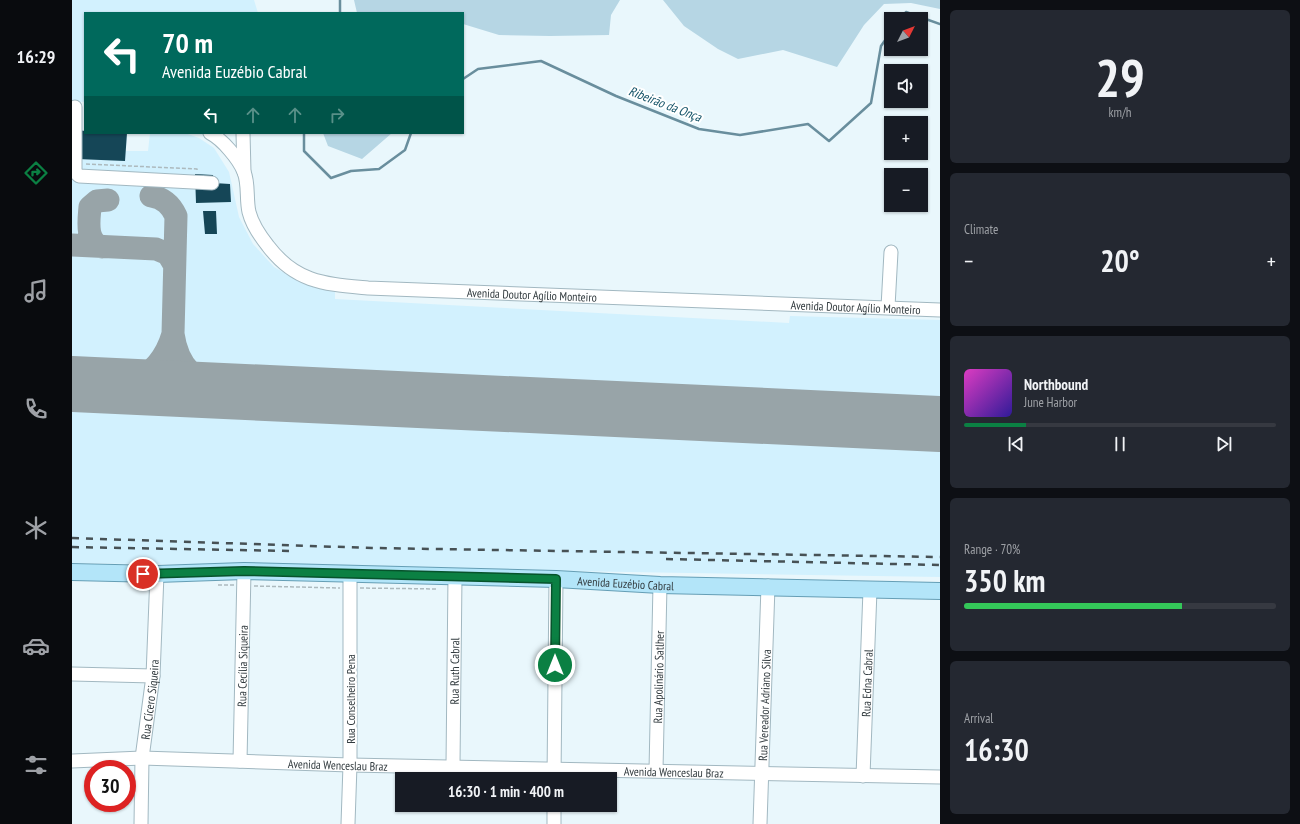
<!DOCTYPE html>
<html lang="en">
<head>
<meta charset="utf-8">
<style>
  body { margin:0; font-family:"PT Sans Narrow",sans-serif; background:#242831; color:#f1f3f6; height:100vh; display:flex; flex-direction:column; font-size:15px; white-space:nowrap }
  * { box-sizing:border-box; margin:0 }
  p { font-size:13px; color:#9ea1a6 }
  .icon { flex:none; width:22px; height:22px; fill:none; stroke:currentColor; stroke-width:2; stroke-linecap:round; stroke-linejoin:round }
  .map { position:relative; flex:1; overflow:hidden }
  .panel { display:flex; flex-direction:column; gap:10px; padding:10px; background:#0d0f14; width:360px }
  .panel>* { flex:none }
  .banner { position:absolute; left:12px; top:12px; width:380px; height:122px; border-radius:0px; box-shadow:0 1px 3px #0004; background:#00695c; color:#fff; overflow:hidden }
  .needle { width:26px; rotate:48deg }
  .controls { position:absolute; left:812px; top:12px; display:grid; gap:8px }
  .controls a { display:grid; place-items:center; width:44px; height:44px; border-radius:0px; background:#171b24; box-shadow:0 1px 3px #0004; font-size:20px }
  .speed { position:absolute; left:12px; top:760px; display:flex; gap:8px; font-size:20px; font-weight:700; text-align:center }
  .speed>* { display:grid; place-content:center; width:52px; height:52px; border-radius:50%; background:#171b24; box-shadow:0 1px 3px #0004; line-height:1 }
  .speed .limit { border:6px solid #d22; background:#fff; color:#111 }
  .pin { position:absolute; display:grid; place-items:center; width:34px; height:34px; color:#fff; margin:-17px; border:2px solid #fff; border-radius:50%; box-shadow:0 1px 4px #0007 }
  .me { position:absolute; width:44px; margin:-22px; rotate:0deg; stroke-linejoin:round; filter:drop-shadow(0 0 3px #0008) }
  .turn { display:flex; align-items:center; gap:14px; height:84px; padding:0 12px; font-size:18px }
  .turn .icon { width:52px; height:52px; stroke-width:2.5 }
  .turn b { display:block; font-size:28px; line-height:34px }
  .lanes { display:flex; align-items:center; height:38px; padding:0 12px; background:#0003; justify-content:center; gap:20px; direction:ltr }
  .lanes .off { opacity:.35 }
  .big { font-size:30px; font-weight:800; line-height:1.1 }
  .panel .widget { flex:1; display:flex; flex-direction:column; justify-content:center; gap:6px; min-width:0; padding:0 14px; border-radius:6px; background:#242831 }
  .panel .dial { align-items:center; gap:0 }
  .dial b { font-size:52px; line-height:1 }
  .song { display:flex; align-items:center; gap:12px }
  .cover { width:48px; height:48px; border-radius:6px; background:linear-gradient(135deg,hsl(310 70% 55%),hsl(250 70% 35%)) }
  .played { height:4px; border-radius:2px; background:linear-gradient(90deg,#0b8043 20%,#363941 20%) }
  .keys { display:flex; justify-content:space-around; direction:ltr }
  .heat { display:flex; justify-content:space-between; align-items:center; font-size:22px; direction:ltr }
  .charge { height:6px; border-radius:3px; background:linear-gradient(90deg,#34c759 70%,#363941 0) }
  .trip { position:absolute; left:323px; top:772px; width:222px; height:40px; border-radius:0px; background:#171b24; box-shadow:0 1px 3px #0004; font-weight:800; line-height:40px; text-align:center }
  main { display:flex; flex:1; min-height:0 }
  .menu { display:flex; flex-direction:column; width:72px; justify-content:space-around; align-items:center; background:#090b0e; color:#9ea1a6 }
  .menu .icon { width:28px; height:28px }
  .menu .active { color:#0b8043 }
  .menu b { font-size:18px; color:#f1f3f6 }
  .map>svg:first-child { display:block }
</style>
</head>
<body>
<main>
<nav class="menu">
<b>16:29</b>
<svg class="icon active" aria-label="directions" viewBox="0 0 24 24"><path d="M12 3l9 9-9 9-9-9zM9 14v-3h6M13 9l2 2-2 2"/></svg>
<svg class="icon" aria-label="music" viewBox="0 0 24 24"><path d="M9 18V5l10-2v13"/><circle cx="6" cy="18" r="3"/><circle cx="16" cy="16" r="3"/></svg>
<svg class="icon" aria-label="phone" viewBox="0 0 24 24"><path d="M5 4h4l2 5-3 2q2 4 5 5l2-3 5 2v4C11 20 4 13 5 4z"/></svg>
<svg class="icon" aria-label="climate" viewBox="0 0 24 24"><path d="M12 3v18M4 7l16 10M4 17L20 7"/></svg>
<svg class="icon" aria-label="car" viewBox="0 0 24 24"><path d="M5 17H2v-5l4-1 3-4h7l3 4 3 1v5h-3M9 17h6M6 11h13"/><circle cx="7" cy="17" r="2"/><circle cx="17" cy="17" r="2"/></svg>
<svg class="icon" aria-label="filters" viewBox="0 0 24 24"><path d="M4 7h16M4 17h16"/><circle cx="9" cy="7" r="2"/><circle cx="15" cy="17" r="2"/></svg>
</nav>
<div class="map">
<svg width="868" height="824" viewBox="0 0 868 824">
  <rect width="100%" height="100%" fill="#e9f7fc"/>
  <path fill="#d2f1fe" d="M0,0H182L186,13H13V102L0,101Z
    M0,123L6,130L13,131V133H55L54,151H76L78,133H113L127,138L142,148L157,172L167,217L181,244L202,267L232,284L263,291V299L717,323L718,316L868,320V577L0,563Z"/>
  <path fill="#b6d6e4" d="M282,0H548L539,15L537,35L478,36L427,35L391,24V13H285Z
    M591,0H868V9L839,3L812,4L792,25L765,67L711,50L666,59L646,49L612,26Z
    M251,133H320L290,159L256,146Z"/>
  <g fill="none" stroke-linecap="round" stroke-linejoin="round">
    <path stroke="#698e9d" stroke-width="2.5" d="M268,0V13
      M829,19L834,12L868,24
      M391,79L406,69L469,61L544,96L627,129L668,135L736,124L757,141L799,103L809,46L819,32
      M232,133V151L259,178L279,171L307,169L333,150L339,133"/>
    <path stroke="#98a4a8" stroke-width="23" d="M0,245L84,249L96,254L102,264
      M30,247C13,242 17,220 18,207L25,201L36,200
      M101,334C106,369 124,383 157,391
      M30,385C39,384 49,384 58,382C81,376 95,355 101,334L104,216C99,205 92,198 79,196"/>
    <path stroke="#98a4a8" stroke-width="56" d="M0,384L868,424"/>
  </g>
  <path fill="#154657" d="M6,130L13,131V133H55L53,161L5,159Z
    M123,174L141,175L142,183L158,184L159,202L124,203Z
    M131,211H144L145,234H133Z"/>
  <g fill="none" stroke-linecap="round" stroke-linejoin="round">
    <g stroke="#a2b8c1" stroke-width="15">
      <g id="minor">
        <path d="M3,107V172"/>
        <path id="s1" d="M138,133C150,139 167,159 172,172C177,184 174,199 177,212C180,224 188,236 196,246C224,283 253,284 296,288L868,310"/>
        <path d="M171,133L172,172"/>
        <path d="M0,169L7,176L140,183"/>
        <path d="M816,307L819,252"/>
        <path d="M0,674L81,676"/>
        <path id="s2" d="M0,761L70,758L278,765L868,777"/>
        <path id="s3" d="M168,761L172,571"/>
        <path id="s4" d="M381,765L383,576"/>
        <path id="s5" d="M584,770L588,585"/>
        <path id="s6" d="M791,776L798,590"/>
        <path d="M482,779L484,579"/>
        <path id="s7" d="M69,824L70,758L81,676L85,574"/>
        <path d="M276,824L278,765V574"/>
        <path d="M482,824V805"/>
        <path id="s8" d="M688,824L696,586"/>
      </g>
    </g>
    <g stroke="#659eb5" stroke-width="18">
      <g id="major">
        <path id="s9" d="M0,572L85,574L172,571L484,579L588,585L868,591"/>
      </g>
    </g>
    <path stroke="#adbabe" stroke-width="1.5" stroke-dasharray="4 2" stroke-linecap="butt" d="M14,164L125,169V172
      M146,585H162
      M182,586L268,588
      M288,588L366,589"/>
    <use href="#minor" stroke="#fff" stroke-width="13"/>
    <use href="#major" stroke="#b3e5f9" stroke-width="16"/>
    <path stroke="#475155" stroke-width="2.5" stroke-dasharray="7 7" stroke-linecap="butt" d="M0,538L300,548L868,557
      M0,547L222,551
      M594,559L868,565"/>
  </g>
  <g fill="none" stroke-linecap="round" stroke-linejoin="round">
    <g stroke="#07532c" stroke-width="10">
      <path id="route" d="M71,574L172,571L484,579L483,665"/>
    </g>
    <use href="#route" stroke="#0b8043" stroke-width="7"/>
  </g>
  <g text-anchor="middle" dominant-baseline="central" stroke-width="4" stroke-linejoin="round" paint-order="stroke">
    <g font-size="12" fill="#323b3f" stroke="#fff">
      <text stroke="none"><textPath href="#s1" startOffset="409">Avenida Doutor Agílio Monteiro</textPath></text>
      <text stroke="none"><textPath href="#s1" startOffset="733">Avenida Doutor Agílio Monteiro</textPath></text>
      <text stroke="none"><textPath href="#s9" startOffset="554">Avenida Euzébio Cabral</textPath></text>
      <text stroke="none"><textPath href="#s3" startOffset="95">Rua Cecília Siqueira</textPath></text>
      <text stroke="none"><textPath href="#s4" startOffset="94">Rua Ruth Cabral</textPath></text>
      <text stroke="none"><textPath href="#s5" startOffset="93">Rua Apolinário Satlher</textPath></text>
      <text stroke="none"><textPath href="#s6" startOffset="93">Rua Edna Cabral</textPath></text>
      <text stroke="none"><textPath href="#s7" startOffset="125">Rua Cícero Siqueira</textPath></text>
      <text transform="translate(278 699) rotate(-90)">Rua Conselheiro Pena</text>
      <text stroke="none"><textPath href="#s8" startOffset="119">Rua Vereador Adriano Silva</textPath></text>
      <text stroke="none"><textPath href="#s2" startOffset="266">Avenida Wenceslau Braz</textPath></text>
      <text stroke="none"><textPath href="#s2" startOffset="602">Avenida Wenceslau Braz</textPath></text>
    </g>
    <g font-size="13" font-style="italic" fill="#125267" stroke="#fff">
      <text transform="translate(593 104) rotate(21)">Ribeirão da Onça</text>
    </g>
  </g>
</svg>
<div class="controls">
<a><svg class="needle" viewBox="-14 -14 28 28"><path d="M0-13l5 13h-10z" fill="#e53935"/><path d="M0 13l5-13h-10z" fill="#9ea1a6"/></svg></a>
<a><svg class="icon" aria-label="sound" viewBox="0 0 24 24"><path d="M4 9h4l5-4v14l-5-4H4zM17 9q2 3 0 6"/></svg></a>
<a>+</a>
<a>−</a>
</div>
<div class="speed"><div class="limit">30</div></div>
<div class="pin" style="left:71px;top:574px;background:#d93025"><svg class="icon" aria-label="arrive" viewBox="0 0 24 24"><path d="M6 21V4h12l-3 4 3 4H6"/></svg></div>
<svg class="me" style="left:483px;top:665px" viewBox="-20 -20 40 40"><circle r="17" fill="#0b8043" stroke="#fff" stroke-width="3"/><path d="M0-11L8 9 0 5-8 9z" fill="#fff"/></svg>
<div class="trip">16:30 · 1 min · 400 m</div>
<div class="banner">
<div class="turn"><svg class="icon" aria-label="left" viewBox="0 0 24 24"><path d="M17 20v-9H6M10 6l-5 5 5 5"/></svg><div><b>70 m</b>Avenida Euzébio Cabral</div></div>
<div class="lanes"><svg class="icon" aria-label="left" viewBox="0 0 24 24"><path d="M17 20v-9H6M10 6l-5 5 5 5"/></svg><svg class="icon off" aria-label="ahead" viewBox="0 0 24 24"><path d="M12 20V5M6 11l6-6 6 6"/></svg><svg class="icon off" aria-label="ahead" viewBox="0 0 24 24"><path d="M12 20V5M6 11l6-6 6 6"/></svg><svg class="icon off" aria-label="right" viewBox="0 0 24 24"><path d="M7 20v-9h11M14 6l5 5-5 5"/></svg></div>
</div>
</div>
<section class="panel">
<div class="widget dial"><b>29</b><p>km/h</p></div>
<div class="widget"><p>Climate</p>
<div class="heat"><a>−</a><b class="big">20°</b><a>+</a></div>
</div>
<div class="widget">
<div class="song"><i class="cover"></i><div><b>Northbound</b><p>June Harbor</p></div></div>
<div class="played"></div>
<div class="keys"><svg class="icon" aria-label="previous" viewBox="0 0 24 24"><path d="M18 5L8 12l10 7zM5 5v14"/></svg><svg class="icon" aria-label="pause" viewBox="0 0 24 24"><path d="M8 5v14M16 5v14"/></svg><svg class="icon" aria-label="next" viewBox="0 0 24 24"><path d="M6 5l10 7-10 7zM19 5v14"/></svg></div>
</div>
<div class="widget"><p>Range · 70%</p><b class="big">350 km</b><div class="charge"></div></div>
<div class="widget"><p>Arrival</p><b class="big">16:30</b></div>
</section>
</main>
</body>
</html>
